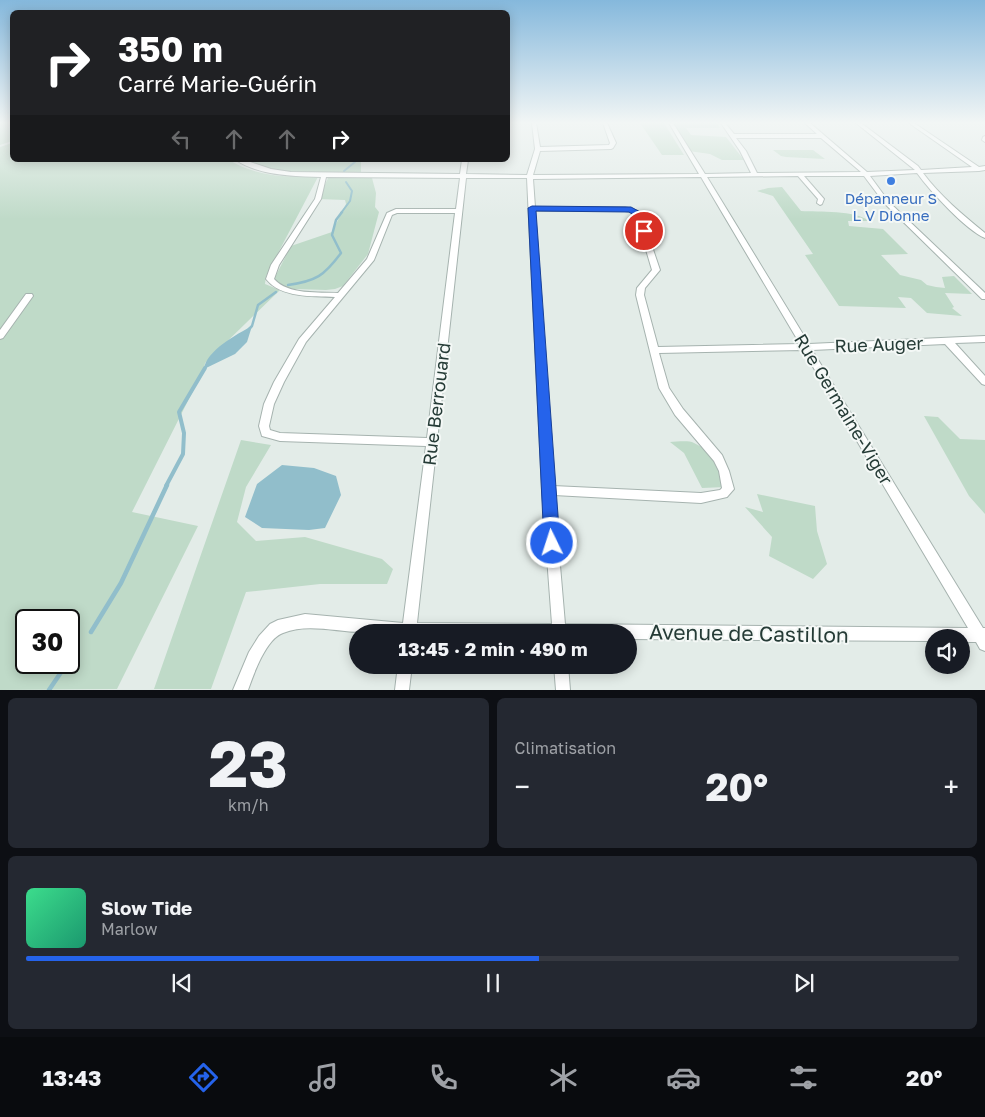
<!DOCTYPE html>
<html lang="fr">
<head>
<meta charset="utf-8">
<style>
  body { margin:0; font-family:"Golos Text",sans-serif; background:#242831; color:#f1f3f6; height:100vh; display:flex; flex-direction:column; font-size:19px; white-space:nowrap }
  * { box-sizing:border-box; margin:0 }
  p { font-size:16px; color:#9ea1a6 }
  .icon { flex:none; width:28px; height:28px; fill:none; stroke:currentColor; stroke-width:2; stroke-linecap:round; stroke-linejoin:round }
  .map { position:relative; height:690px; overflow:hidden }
  .panel { display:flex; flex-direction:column; gap:8px; padding:8px; background:#0d0f14; flex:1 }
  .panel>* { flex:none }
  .hud { position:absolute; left:10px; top:10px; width:500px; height:152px; border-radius:8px; box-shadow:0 2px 12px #0003; background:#202124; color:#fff; overflow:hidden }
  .buttons { position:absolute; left:925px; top:629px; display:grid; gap:10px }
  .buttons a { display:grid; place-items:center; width:45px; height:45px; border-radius:50%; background:#171b24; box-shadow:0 2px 12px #0003; font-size:25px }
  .speed { position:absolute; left:15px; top:609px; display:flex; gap:10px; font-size:25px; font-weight:700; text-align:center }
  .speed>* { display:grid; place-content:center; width:65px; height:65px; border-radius:50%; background:#171b24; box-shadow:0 2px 12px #0003; line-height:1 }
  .speed .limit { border:2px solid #111; border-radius:8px; background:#fff; color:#111 }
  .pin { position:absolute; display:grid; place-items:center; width:42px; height:42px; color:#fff; margin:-21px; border:2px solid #fff; border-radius:50%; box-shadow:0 1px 5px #0007 }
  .me { position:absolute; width:55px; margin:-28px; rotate:356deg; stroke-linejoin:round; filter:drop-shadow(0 0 4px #0008) }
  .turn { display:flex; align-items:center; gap:18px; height:105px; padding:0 25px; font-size:22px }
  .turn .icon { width:65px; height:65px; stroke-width:2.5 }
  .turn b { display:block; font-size:35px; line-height:42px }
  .lanes { display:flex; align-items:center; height:48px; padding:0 25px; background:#0003; justify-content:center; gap:25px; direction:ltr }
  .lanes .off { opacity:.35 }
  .big { font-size:38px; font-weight:700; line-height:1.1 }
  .panel .widget { flex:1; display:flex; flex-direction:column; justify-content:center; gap:8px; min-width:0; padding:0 18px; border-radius:8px; background:#242831 }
  .panel .dial { align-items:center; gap:0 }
  .dial b { font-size:65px; line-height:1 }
  .song { display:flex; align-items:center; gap:15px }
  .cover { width:60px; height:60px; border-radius:8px; background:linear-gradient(135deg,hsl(150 70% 55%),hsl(160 70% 35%)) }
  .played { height:5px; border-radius:2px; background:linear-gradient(90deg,#2563eb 55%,#363941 55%) }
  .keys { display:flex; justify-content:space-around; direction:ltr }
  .heat { display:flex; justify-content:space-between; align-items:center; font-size:28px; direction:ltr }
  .panel .tiles { flex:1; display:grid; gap:8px; grid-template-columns:1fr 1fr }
  .widget:last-child { grid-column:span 2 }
  .trip { position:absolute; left:349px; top:624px; width:288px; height:50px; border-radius:25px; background:#171b24; box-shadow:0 2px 12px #0003; font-weight:700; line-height:50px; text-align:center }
  .dock { display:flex; height:80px; justify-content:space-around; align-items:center; background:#090b0e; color:#9ea1a6 }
  .dock .icon { width:35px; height:35px }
  .dock .selected { color:#2563eb }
  .dock b { font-size:22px; color:#f1f3f6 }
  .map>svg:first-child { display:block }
</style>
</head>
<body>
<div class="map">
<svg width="985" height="690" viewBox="0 0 985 690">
  <rect width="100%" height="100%" fill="#e3ece8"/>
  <path fill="#bfdac8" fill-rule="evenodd" d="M0,123H12V141L0,145Z
    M640,123H664L684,155H662Z
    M671,123H717L720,128H686L691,135L726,137L744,160H722L710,154L689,151Z
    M12,143V160H229C255,176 289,179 319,175L266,276L265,284L280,290L205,363L204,369L132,512L198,526L117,689L0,690V147ZM26,620H69V662H26Z
    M773,150H813L825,159L786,157L781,156Z
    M239,160H361V174L264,171Z
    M329,176L372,178L376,193L375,207L379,212L368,254L343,286L335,289L326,290L294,289L276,285L274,279L291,246L332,232L346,204L345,200L318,199Z
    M782,187L801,211C819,212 855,210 869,221H848L849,226L883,229L908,254L881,255L900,275L921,280L927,285L936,287L945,288L942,277L954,276L972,294L945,293L954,307L952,308L962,316L927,313L911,298L898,297L906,308L839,306L805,255L813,254L773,196L757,191L768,188Z
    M924,416L938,417L960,439L985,440V514L969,496Z
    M241,440L271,445L246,487L237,522L256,541L305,537L382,559L393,569L387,584H320L246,592L211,689H154Z
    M670,442C677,442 688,440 694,443C713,451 719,470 726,487L702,488L684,453Z
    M757,494L815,506L817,531L827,564L813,579L769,556L772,537L745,507L763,512Z"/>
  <path fill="#91becb" d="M252,326L247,342L235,354L204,369C206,351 237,334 252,326Z
    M282,465L314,468L336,476L341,495L325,528L309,530L262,528L245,517L257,484Z"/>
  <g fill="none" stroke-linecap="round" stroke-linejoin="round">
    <path stroke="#91becb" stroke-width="2" d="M344,171L355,162L353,160
      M341,213L350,201L352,191L346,182"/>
    <path stroke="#91becb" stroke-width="2.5" d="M288,285C316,281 324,276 341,253L332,235L336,220L342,212
      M249,329L252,326L258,305L276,292"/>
    <path stroke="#91becb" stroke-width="4" d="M166,486L183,454L184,433L179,412L205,368"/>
    <path stroke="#91becb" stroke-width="4.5" d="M91,632L121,583L167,485
      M69,662L73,655
      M49,690L68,662"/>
    <g stroke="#a6b3af" stroke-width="2">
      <path id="minor" d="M532,123H536L540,147L609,145L610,143L603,123H607L616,143L613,148L611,149L540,151L533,175L699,174L669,123H673L705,174L751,173L740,151L721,123H725L734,134H817L805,123H810L867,172L915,170L856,123H861L918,166L921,170L972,167L909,123H914L979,167L985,166V170L979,171L923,173C940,196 963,215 985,233V238C966,230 930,191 917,173L870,176L889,202L985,293V299H982L885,204L864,176H804L824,199L822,204L820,205L817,203L818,199L798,176L707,177L809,344L985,336V342L955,343L985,376V385L982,384L945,344L812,350L983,628H985V651L980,649L976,642H961V638H934V641L628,639V632C539,632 450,634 362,632C336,632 308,623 283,633C266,639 254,673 248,690H233L249,652L259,636L270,624L278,620L305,614L403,623L426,446L280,441L262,436L259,426L264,404L274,382L299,339L335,297C312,296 281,298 266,279L271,265L315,199L321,177C293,176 260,176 236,160H244L271,169L291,172L460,174L462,160H468L466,174L527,175L535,149ZM736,138H821L861,172L757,173L746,151ZM326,177L460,178L456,209H396L387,213L367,259L338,293C319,292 288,295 274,279L279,265L321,199ZM701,177L800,344L658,347L644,295L645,288L660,270L641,214L638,211L625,207H535L533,179ZM466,178H527L542,490L552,624L417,623ZM535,211H625L634,213L636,216L652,270L637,288L636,295L659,388L675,415L714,461L719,471L722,488L720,490L701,493L553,486ZM397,213H455L427,438L280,433L270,430L269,426L274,404L284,382L306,342L374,260L392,215ZM803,350L968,628L565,624L554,495L701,503L727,497L734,489L729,471L722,455L683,409L669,388L659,353Z
        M985,136V142L982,140L983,137Z
        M26,294H32L33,296L3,338L0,339V330Z
        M398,665H412L409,690H395Z
        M554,665H568L570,690H556Z"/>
    </g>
    <use href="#minor" fill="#fff" fill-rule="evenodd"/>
  </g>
  <linearGradient id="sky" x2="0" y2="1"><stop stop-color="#85b8dc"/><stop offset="0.56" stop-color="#f2f6f5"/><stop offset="1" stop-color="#f2f6f5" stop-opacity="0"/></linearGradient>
  <rect width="985" height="219" fill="url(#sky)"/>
  <path fill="#2563eb" stroke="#184099" d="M532,206L631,207L642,213L649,231L647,233H641L635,216L629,212L536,211L560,543L558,548L552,550L547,548L544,543L528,208Z"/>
  <circle fill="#3f7fe0" stroke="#f4f8f6" stroke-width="2" cx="891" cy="181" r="5"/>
  <g text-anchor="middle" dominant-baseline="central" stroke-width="4" stroke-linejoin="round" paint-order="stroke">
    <g font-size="15" fill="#366cbe" stroke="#f4f8f6">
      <text x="891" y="198">Dépanneur S<tspan x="891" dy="17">L V Dionne</tspan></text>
    </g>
    <g font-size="18" fill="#253b36" stroke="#f4f8f6">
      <text transform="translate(879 344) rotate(-2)">Rue Auger</text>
      <text transform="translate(436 404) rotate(-83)">Rue Berrouard</text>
      <text transform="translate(844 409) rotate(59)">Rue Germaine-Viger</text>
    </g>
    <g font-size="21" fill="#253b36" stroke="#f4f8f6">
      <text transform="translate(749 633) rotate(1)">Avenue de Castillon</text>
    </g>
  </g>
</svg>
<div class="buttons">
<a><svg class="icon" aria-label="sound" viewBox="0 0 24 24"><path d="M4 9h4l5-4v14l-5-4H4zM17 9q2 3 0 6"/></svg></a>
</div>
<div class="speed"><div class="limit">30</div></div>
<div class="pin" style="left:644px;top:231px;background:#d93025"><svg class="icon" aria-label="arrive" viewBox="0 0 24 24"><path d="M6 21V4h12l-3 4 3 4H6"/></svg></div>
<svg class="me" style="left:552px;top:543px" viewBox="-20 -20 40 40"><circle r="17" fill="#2563eb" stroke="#fff" stroke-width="3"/><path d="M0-11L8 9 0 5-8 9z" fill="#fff"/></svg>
<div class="trip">13:45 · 2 min · 490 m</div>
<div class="hud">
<div class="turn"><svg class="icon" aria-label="right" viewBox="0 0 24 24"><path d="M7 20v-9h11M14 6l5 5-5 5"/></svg><div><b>350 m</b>Carré Marie-Guérin</div></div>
<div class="lanes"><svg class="icon off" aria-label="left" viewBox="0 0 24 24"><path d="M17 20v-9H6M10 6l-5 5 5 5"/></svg><svg class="icon off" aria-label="ahead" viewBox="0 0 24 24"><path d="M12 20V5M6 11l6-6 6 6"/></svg><svg class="icon off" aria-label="ahead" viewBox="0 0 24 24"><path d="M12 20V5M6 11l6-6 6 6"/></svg><svg class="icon" aria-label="right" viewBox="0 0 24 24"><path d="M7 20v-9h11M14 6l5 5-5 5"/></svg></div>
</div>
</div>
<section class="panel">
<div class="tiles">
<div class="widget dial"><b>23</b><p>km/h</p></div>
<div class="widget"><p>Climatisation</p>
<div class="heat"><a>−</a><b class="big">20°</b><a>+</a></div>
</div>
<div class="widget">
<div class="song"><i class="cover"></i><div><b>Slow Tide</b><p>Marlow</p></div></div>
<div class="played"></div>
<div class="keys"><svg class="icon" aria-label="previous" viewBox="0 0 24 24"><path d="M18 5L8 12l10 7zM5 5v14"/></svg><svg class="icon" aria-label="pause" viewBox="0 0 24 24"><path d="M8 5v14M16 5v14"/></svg><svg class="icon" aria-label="next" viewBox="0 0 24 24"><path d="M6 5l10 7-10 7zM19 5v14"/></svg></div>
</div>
</div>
</section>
<nav class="dock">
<b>13:43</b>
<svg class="icon selected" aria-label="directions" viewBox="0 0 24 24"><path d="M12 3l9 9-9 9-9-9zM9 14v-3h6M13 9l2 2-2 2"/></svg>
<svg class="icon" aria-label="music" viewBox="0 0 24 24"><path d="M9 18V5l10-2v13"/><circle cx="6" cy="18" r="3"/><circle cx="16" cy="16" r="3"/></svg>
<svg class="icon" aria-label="phone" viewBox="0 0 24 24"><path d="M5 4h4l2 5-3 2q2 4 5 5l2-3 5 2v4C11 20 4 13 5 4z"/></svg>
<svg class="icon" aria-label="climate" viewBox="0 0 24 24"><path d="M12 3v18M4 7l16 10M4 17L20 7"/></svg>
<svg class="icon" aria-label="car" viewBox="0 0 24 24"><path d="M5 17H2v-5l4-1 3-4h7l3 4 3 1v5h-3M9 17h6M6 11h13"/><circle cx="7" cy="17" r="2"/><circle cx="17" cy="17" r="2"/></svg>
<svg class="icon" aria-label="filters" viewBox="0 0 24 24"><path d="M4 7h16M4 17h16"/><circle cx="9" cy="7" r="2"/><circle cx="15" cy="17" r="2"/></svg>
<b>20°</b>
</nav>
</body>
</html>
